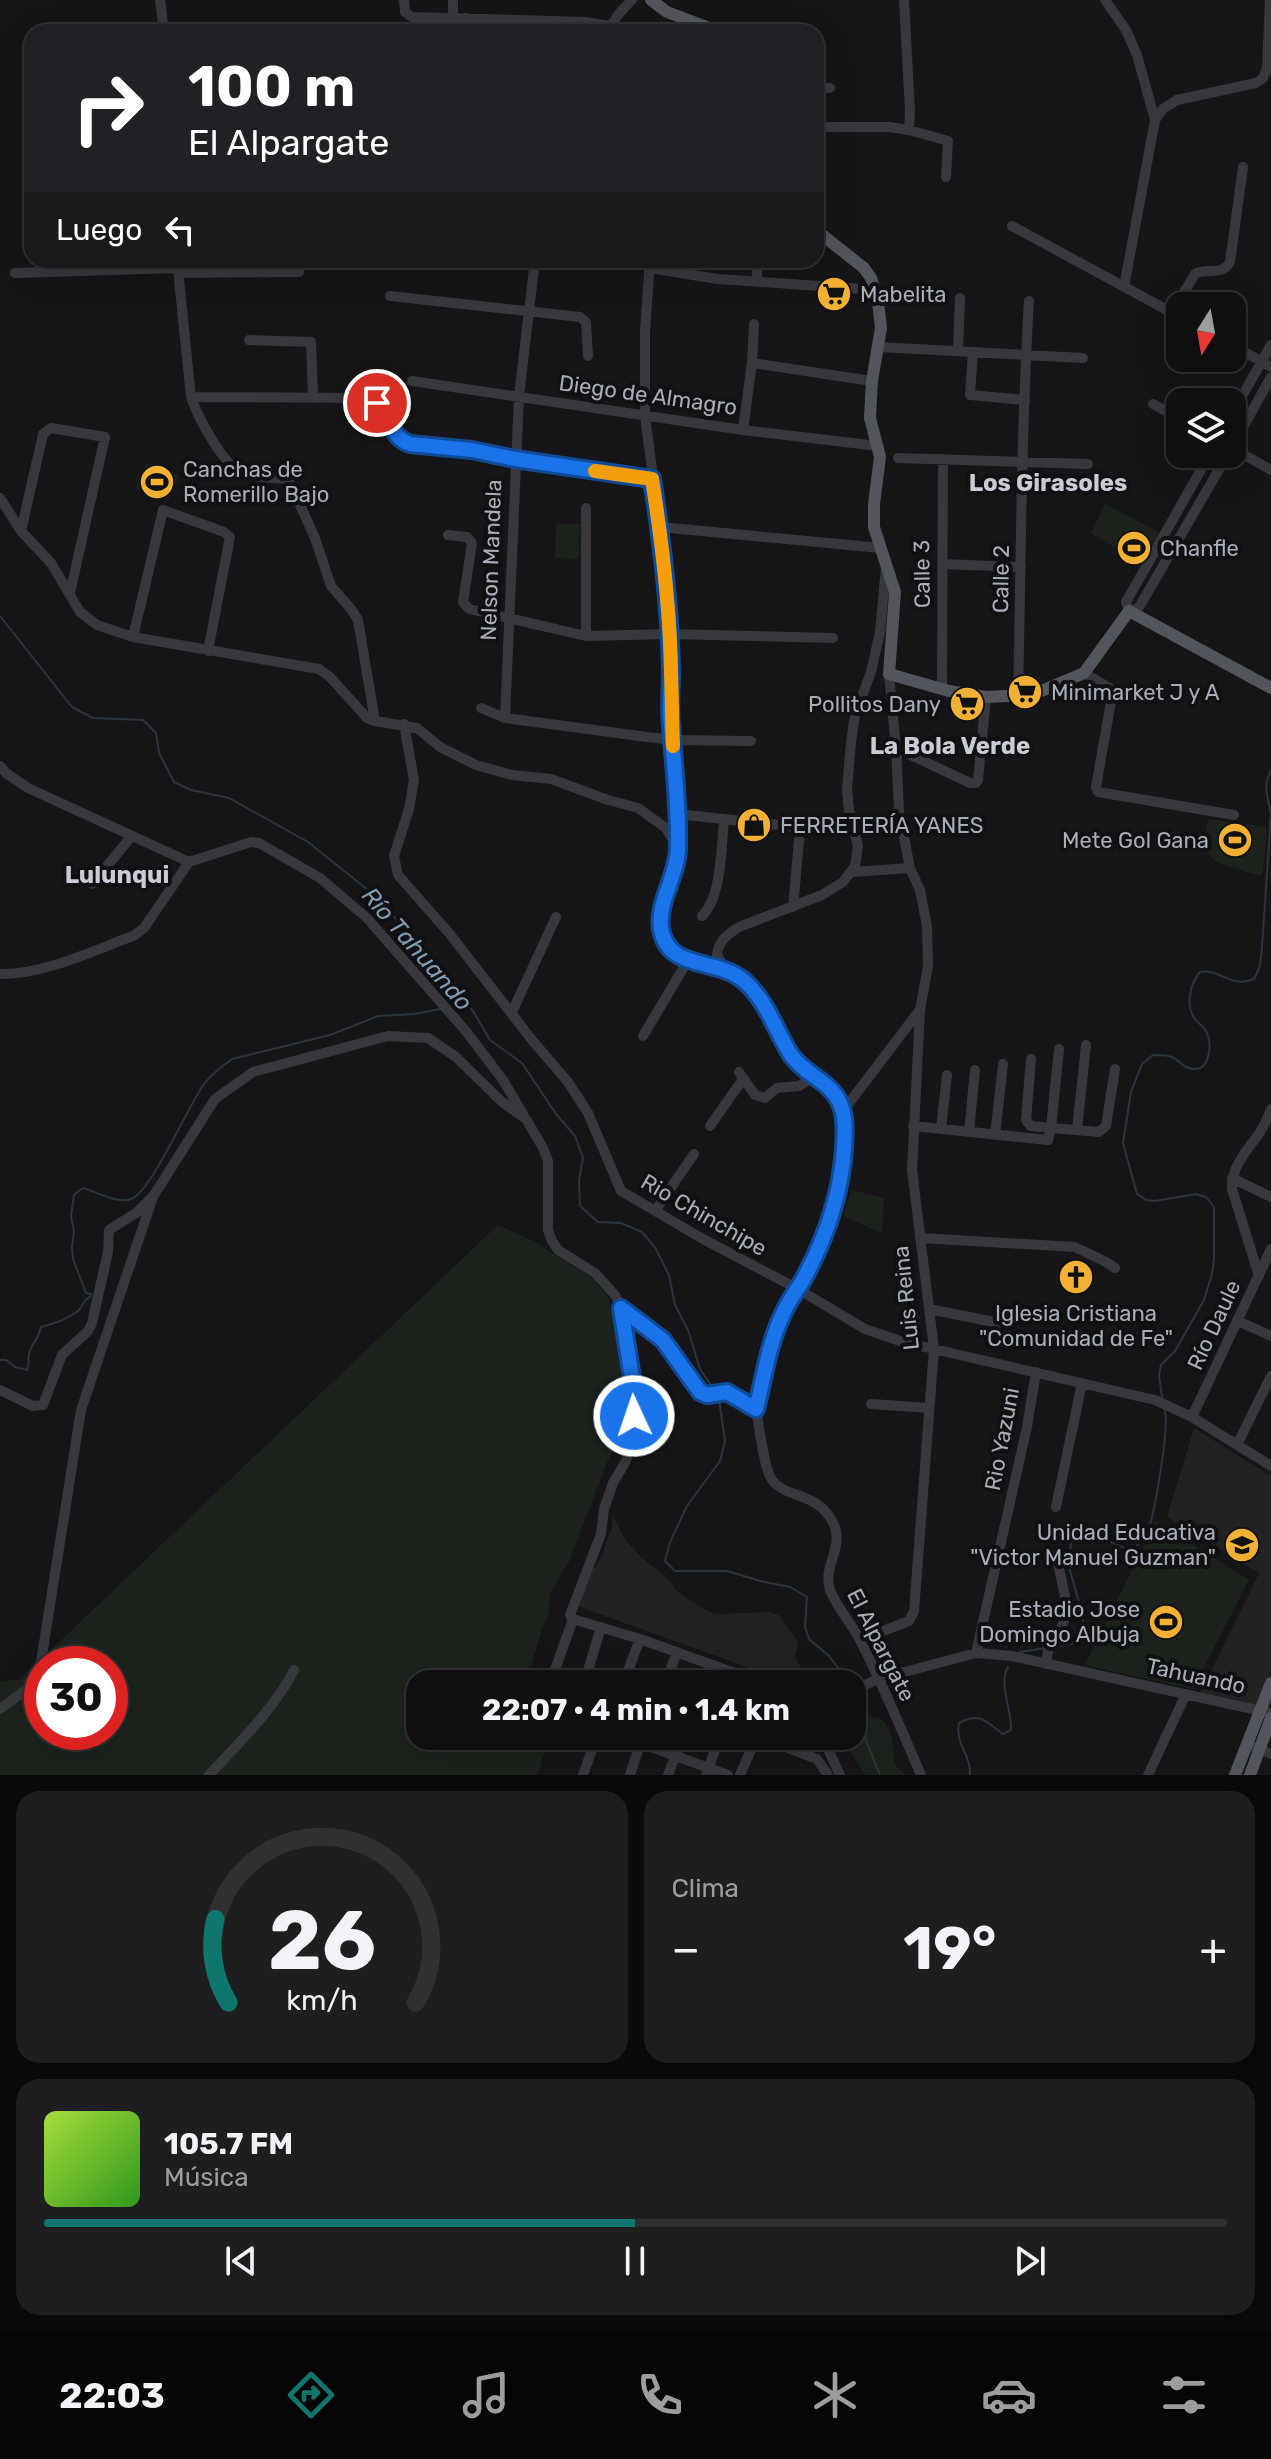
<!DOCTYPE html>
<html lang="es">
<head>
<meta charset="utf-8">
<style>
  body { margin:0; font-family:Rubik,sans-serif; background:#1e1e20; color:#f1f3f6; height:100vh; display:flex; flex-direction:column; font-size:30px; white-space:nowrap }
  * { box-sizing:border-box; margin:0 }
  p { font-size:26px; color:#9c9d9f }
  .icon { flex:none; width:44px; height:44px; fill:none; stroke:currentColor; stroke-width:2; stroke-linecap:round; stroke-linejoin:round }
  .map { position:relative; height:1775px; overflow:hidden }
  .details { display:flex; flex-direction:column; gap:16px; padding:16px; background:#09090a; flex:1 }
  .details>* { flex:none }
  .top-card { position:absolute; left:24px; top:24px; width:800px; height:244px; border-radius:24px; box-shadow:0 8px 32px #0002,0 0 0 2px #303032; background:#202124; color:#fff; overflow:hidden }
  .needle { width:52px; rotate:191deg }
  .controls { position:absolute; left:1166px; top:292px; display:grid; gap:16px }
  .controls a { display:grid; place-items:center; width:80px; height:80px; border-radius:16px; background:#101012; box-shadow:0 8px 32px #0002,0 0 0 2px #303032; font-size:40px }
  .speed { position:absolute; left:24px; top:1646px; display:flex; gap:16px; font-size:40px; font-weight:700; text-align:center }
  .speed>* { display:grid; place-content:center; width:104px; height:104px; border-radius:50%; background:#101012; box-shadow:0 8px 32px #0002,0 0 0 2px #303032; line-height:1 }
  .speed .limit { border:12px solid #d22; background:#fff; color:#111 }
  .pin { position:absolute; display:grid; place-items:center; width:68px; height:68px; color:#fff; margin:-34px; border:4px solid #fff; border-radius:50%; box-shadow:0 2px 8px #0007 }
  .me { position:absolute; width:88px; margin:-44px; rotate:357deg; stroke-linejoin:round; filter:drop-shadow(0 0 6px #0008) }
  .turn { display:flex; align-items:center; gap:28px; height:168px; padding:0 32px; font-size:36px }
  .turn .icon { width:104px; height:104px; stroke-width:2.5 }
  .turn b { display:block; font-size:56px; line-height:68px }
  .then { display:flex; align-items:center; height:76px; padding:0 32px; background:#0003; gap:16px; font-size:30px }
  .big { font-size:60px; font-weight:700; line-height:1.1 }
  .details .widget { flex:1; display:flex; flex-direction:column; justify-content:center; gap:12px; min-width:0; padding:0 28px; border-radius:24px; background:#1e1e20 }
  .details .dial { align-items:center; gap:0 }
  .dial svg { height:208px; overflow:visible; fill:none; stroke:#303032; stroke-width:7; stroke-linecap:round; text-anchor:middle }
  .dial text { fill:#f1f3f6; stroke:none }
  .song { display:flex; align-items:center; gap:24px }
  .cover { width:96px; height:96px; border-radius:12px; background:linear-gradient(135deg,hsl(80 70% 55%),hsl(110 70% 35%)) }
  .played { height:8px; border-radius:4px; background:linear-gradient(90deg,#0f766e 50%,#303032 50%) }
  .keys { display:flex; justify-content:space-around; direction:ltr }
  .heat { display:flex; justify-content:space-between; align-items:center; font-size:44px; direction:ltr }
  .details .tiles { flex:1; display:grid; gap:16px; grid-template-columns:1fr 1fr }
  .widget:last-child { grid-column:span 2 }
  .trip { position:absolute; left:406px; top:1670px; width:460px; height:80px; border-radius:24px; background:#101012; box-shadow:0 8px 32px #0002,0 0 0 2px #303032; font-weight:700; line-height:80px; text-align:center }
  .menu { display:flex; height:128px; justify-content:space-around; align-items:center; background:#060607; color:#9c9d9f }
  .menu .icon { width:56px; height:56px }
  .menu .selected { color:#0f766e }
  .menu b { font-size:36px; color:#f1f3f6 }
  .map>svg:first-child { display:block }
</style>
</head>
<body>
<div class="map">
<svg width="1271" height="1775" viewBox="0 0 1271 1775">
  <rect width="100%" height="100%" fill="#161618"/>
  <path fill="#222225" d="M1194,1428L1271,1476V1672L1257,1708L1200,1694L1259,1573L1167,1517Z
    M612,1513L623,1536L639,1555L668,1579L678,1592L702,1608L715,1614L769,1612L779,1615L798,1642L795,1657L809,1684H794L569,1603L600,1559L612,1528Z"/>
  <path fill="#1c231d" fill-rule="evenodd" d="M147,463L179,476L168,500L135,488Z
    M1105,504L1159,532L1142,564L1091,533Z
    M556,524H580L579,559L555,558Z
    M1208,819L1263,826L1267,830L1263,871L1260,876L1218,863L1203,850Z
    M851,1190L884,1198L882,1233L844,1217Z
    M498,1225L537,1243L594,1280L608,1296L618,1339L621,1365L622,1415L617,1444L607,1462L569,1562L550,1593L549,1613L542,1628L526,1684H420V1736H542L547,1744L537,1775H0V1682L20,1679ZM42,1664H110V1732H42Z
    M1156,1521L1249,1580L1193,1689L1085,1665Z
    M862,1694C864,1701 865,1713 872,1717C880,1721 878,1715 884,1722C894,1732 893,1753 895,1765L906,1775H865L847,1746L844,1736H852V1699Z"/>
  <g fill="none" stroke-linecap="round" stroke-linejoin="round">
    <path stroke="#2c353c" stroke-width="2" d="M0,616L72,707L93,718L143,720L156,733L159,753L174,782L191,790L229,798L308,842L378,898L473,1011L490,1040L522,1063L556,1114L575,1136L583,1158L579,1180L580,1206L598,1222L621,1223L642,1232L656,1249L669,1275L675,1305L688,1330L700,1369L713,1388
      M1271,770C1263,785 1267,797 1271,813
      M0,1360H6L15,1367L27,1370C30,1363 27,1357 30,1350C34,1340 38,1341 41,1327C55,1323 66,1320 78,1311C84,1305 83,1300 90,1297L91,1294L86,1293L73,1259L72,1247L74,1231L71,1216L74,1195L83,1188C98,1192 116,1204 131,1199C150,1194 189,1104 204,1084C212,1074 222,1066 232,1059L330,1035L378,1016L415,1014L440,1009
      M1162,1397L1159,1375L1161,1365L1175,1351L1204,1300L1212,1274L1214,1259V1207L1206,1197L1196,1194L1155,1201L1146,1200L1137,1194L1123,1143L1131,1092L1142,1064L1153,1055C1159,1055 1167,1055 1172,1057C1180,1061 1184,1069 1194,1069C1210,1070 1212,1044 1207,1033C1205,1027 1199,1024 1195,1019C1185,1005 1190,984 1200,972C1220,968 1231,989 1254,979L1260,966L1262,947L1271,814
      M719,1399L725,1441L720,1461L687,1506L670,1542L665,1561L675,1571H727L760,1581L790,1587L807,1597L805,1627L809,1639L829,1656L841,1672L845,1684
      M1054,1647L1071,1644L1083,1634V1616L1068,1564L1072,1538L1083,1531C1100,1533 1114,1546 1132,1551C1137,1545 1145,1539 1148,1531C1155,1511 1169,1430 1165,1411
      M1020,1652L1045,1648
      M852,1706L880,1775
      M970,1775C971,1754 955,1745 959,1723C981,1712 985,1721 1003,1734L1011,1730C1012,1709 998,1684 1008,1667"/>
    <path stroke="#37383d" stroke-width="10" d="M160,0L164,32
      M404,0L405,12L412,17L584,22L612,26
      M453,0V18
      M1105,0L1126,30L1137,55L1155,120
      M466,18V32
      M611,30C613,18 624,8 632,0
      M816,88H830
      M816,127H889L909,130L910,111L904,0
      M909,130L948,141L946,177
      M1012,226L1180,317
      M177,260L191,397C198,417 223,466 243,473C256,478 273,478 287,479L292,487L315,538L331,586L351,609L358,620L375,721
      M650,260L645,332V416L660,531L669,634L671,727L678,849C675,877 652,910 663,938C675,968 712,961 736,974C767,992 774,1031 793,1059C805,1075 827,1081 838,1099C843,1107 844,1119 845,1128C848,1182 828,1232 803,1279C797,1291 788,1302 782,1316C768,1345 764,1378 756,1409
      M757,260V282
      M649,268L718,279L876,290
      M15,273L177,268
      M178,273L299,272
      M1124,287L1155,120L1163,109L1177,100L1256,83L1263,78L1267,68L1270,0
      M390,296L580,317L586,322L588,356
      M1172,312L1195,274C1207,267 1222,277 1230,262L1243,167
      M249,340L311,342L313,397
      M1232,345L1271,367
      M879,347L1083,358
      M958,351L960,298
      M973,352L970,395L1025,400
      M752,363L872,381
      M412,381L743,430L878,446
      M191,397L366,398C394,411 384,435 410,444L472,450L515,459L652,479
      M1153,404L1180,419
      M1232,414L1271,345
      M743,430L752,363L754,324
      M1232,447L1271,377
      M1232,448L1271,470
      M1210,454L1126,602L1129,611L1138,609L1228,454
      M898,458L1088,464
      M0,498L21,531L51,563L80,612L97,625L133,637L319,669L330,677L367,718L375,721L417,728L440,747L476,765L512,775L551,779L608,800L638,808L666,828L678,849
      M660,527L881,548
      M21,531L43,434L51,428L105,437L70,593
      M448,535L467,537L472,543L463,602L469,609L586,636L669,634L833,638
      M943,564L1021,567
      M586,636V508
      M133,637L163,510L224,532L230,537L208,651
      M1084,673L1113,690L1096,787L1098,792L1234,815
      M942,689L943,459
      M1018,697C1021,565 1021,433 1029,301
      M481,708L505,718L647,737L673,740L751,741
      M505,718L519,396L535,260
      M404,724L414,780L409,809L394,856L398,875L449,933L532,1040L568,1082L588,1113L621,1191L703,1239L796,1288L865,1329L903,1342L1155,1400L1192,1417L1271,1466
      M896,748L970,783H976L978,780L986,697
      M0,766L6,773L28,788L189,862L251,842L259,843L320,878L367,918L465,1030L503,1080L523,1114
      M677,814L798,827L800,830L793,907
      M852,872L910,868
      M92,884L131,837
      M702,916C722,897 721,847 724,820
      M726,970L717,955C718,941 728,934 739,927L822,895L843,882L855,866L858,846L849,810L847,790L851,742L855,715L871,672L880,632L886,567
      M0,974C43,975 95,950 135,935L144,928L189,862
      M512,1012L556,917
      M643,1036L687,962
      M1031,1059L1026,1120L1031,1126L1051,1128L1059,1049
      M739,1072L755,1095L765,1098L777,1088L799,1086L814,1077
      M843,1111L919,1011
      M710,1126L743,1079
      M913,1126L1048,1140L1051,1128L1099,1132L1106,1126L1115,1069
      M941,1129L947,1075
      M1077,1130L1086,1045
      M969,1132L975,1070
      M995,1135L1003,1064
      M1232,1178L1271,1197
      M655,1211L694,1154
      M920,1238L1075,1247L1106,1262L1115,1268
      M1259,1276L1232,1189C1231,1166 1248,1150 1260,1132C1265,1125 1268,1117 1271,1109
      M621,1308L663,1340L700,1392L707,1395L727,1392L756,1409C759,1425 764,1469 772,1480C788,1500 819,1491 834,1525C844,1548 822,1567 830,1590C837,1608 852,1624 861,1642C883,1685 902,1731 921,1775
      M929,1309L999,1323
      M1238,1321L1271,1336
      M0,1390L33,1406L43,1405L62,1355L88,1331L92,1323L108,1252L109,1230L136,1213L154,1195L215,1099L253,1072L388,1036L428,1038L456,1057L501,1101L526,1119L543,1148L548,1161V1230L552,1241L558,1250L595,1273L615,1295L621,1308L635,1397L633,1435L626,1461L613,1483L604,1509L601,1534L570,1615L573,1619L640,1639L765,1684
      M871,1404L929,1408
      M1192,1417L1271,1249
      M1237,1445L1271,1376
      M1056,1507L1082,1383
      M860,1640L909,1621L914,1611L934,1349L912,1170L920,1010L928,966L927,926L920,890L910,868L899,811L896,748L889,674
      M976,1653L1027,1427L1036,1372
      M1046,1664L1049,1644L1060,1631L1065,1617V1596L1058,1564
      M550,1684L573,1619
      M584,1684L601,1627
      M623,1684L640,1639
      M665,1684L677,1652
      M705,1684L712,1665
      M852,1691L878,1679L976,1653L1012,1656L1271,1713
      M0,1709L27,1689L40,1668L81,1410L153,1197
      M621,1736L728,1775
      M757,1736L817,1759L828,1775
      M822,1736L840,1775
      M1252,1746L1271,1754
      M209,1775C238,1744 275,1708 294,1670
      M583,1775L597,1736
      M630,1775L640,1744
      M668,1775L683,1736
      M706,1775L720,1736
      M740,1775L757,1736
      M1148,1775L1186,1694"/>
    <path stroke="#53555c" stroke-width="12" d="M651,0L667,12L720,32
      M816,230L864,268L871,278L878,302L881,328L872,381L870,418L880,457L874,504V527L895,592L889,674L949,691L986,697L1032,695L1084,673L1129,611L1271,688
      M1235,1775L1271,1683
      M1250,1775L1271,1718"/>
  </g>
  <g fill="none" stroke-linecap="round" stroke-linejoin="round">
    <g stroke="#114b97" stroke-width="20">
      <path id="route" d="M377,403C390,417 390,437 410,444L472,450L515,459L652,479C662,542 670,608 671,672C671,690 669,708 671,726C674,766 679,807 678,847C678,875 657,901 661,929C668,971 717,958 743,980C767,1000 775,1030 791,1055C804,1074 829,1081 839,1101C846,1114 845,1133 844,1148C841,1196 826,1238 803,1280C796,1292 787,1303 782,1316C768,1346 764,1378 756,1409L727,1392L707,1395L700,1392L663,1340L621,1308L635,1397L634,1416"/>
    </g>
    <use href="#route" stroke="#1a73e8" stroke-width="14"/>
    <path stroke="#f59e0b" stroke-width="14" d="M595,471L652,479C662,542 670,607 671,672C672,697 672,721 673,746"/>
  </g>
  <defs>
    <g id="supermarket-disc" transform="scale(1.8)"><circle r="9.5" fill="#f2b134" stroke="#111113"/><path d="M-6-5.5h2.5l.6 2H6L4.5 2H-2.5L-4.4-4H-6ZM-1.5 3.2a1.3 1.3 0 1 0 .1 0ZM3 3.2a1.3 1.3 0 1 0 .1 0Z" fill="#111"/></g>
    <g id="stadium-disc" transform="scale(1.8)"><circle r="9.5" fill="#f2b134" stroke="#111113"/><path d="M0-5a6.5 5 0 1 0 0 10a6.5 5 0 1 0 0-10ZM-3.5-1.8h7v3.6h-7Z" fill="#111"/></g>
    <g id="shop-disc" transform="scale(1.8)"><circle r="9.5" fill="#f2b134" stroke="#111113"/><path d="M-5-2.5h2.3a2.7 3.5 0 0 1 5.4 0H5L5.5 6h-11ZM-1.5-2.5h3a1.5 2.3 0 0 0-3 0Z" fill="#111"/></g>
    <g id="church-disc" transform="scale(1.8)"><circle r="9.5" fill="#f2b134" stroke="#111113"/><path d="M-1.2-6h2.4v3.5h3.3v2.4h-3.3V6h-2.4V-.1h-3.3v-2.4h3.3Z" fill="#111"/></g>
    <g id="university-disc" transform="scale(1.8)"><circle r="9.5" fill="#f2b134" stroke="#111113"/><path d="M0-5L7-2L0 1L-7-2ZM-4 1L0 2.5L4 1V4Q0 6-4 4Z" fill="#111"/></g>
  </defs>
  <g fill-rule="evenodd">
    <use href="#supermarket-disc" x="834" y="294"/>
    <use href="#stadium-disc" x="157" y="482"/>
    <use href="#stadium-disc" x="1134" y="548"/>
    <use href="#supermarket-disc" x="1025" y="692"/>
    <use href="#supermarket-disc" x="967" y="704"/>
    <use href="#shop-disc" x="754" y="825"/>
    <use href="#stadium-disc" x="1235" y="840"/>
    <use href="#church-disc" x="1076" y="1277"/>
    <use href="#university-disc" x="1242" y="1545"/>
    <use href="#stadium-disc" x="1166" y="1622"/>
  </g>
  <g text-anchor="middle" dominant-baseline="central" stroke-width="8" stroke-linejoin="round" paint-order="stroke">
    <g font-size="22" fill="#a8adb8" stroke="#111113" text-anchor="start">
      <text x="860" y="294">Mabelita</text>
      <text x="183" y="469">Canchas de<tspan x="183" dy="25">Romerillo Bajo</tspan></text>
      <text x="1160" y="548">Chanfle</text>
      <text x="1051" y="692">Minimarket J y A</text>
      <text x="941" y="704" text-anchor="end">Pollitos Dany</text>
      <text x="780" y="825">FERRETERÍA YANES</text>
      <text x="1209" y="840" text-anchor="end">Mete Gol Gana</text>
      <text x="1076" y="1313" text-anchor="middle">Iglesia Cristiana<tspan x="1076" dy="25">"Comunidad de Fe"</tspan></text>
      <text x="1216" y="1532" text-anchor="end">Unidad Educativa<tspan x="1216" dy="25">"Victor Manuel Guzman"</tspan></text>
      <text x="1140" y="1609" text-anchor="end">Estadio Jose<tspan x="1140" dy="25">Domingo Albuja</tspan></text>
    </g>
    <g font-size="22" fill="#a8adb8" stroke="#111113">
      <text transform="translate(648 395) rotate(8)">Diego de Almagro</text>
      <text transform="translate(491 560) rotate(-88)">Nelson Mandela</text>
      <text transform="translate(922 574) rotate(-91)">Calle 3</text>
      <text transform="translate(1001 579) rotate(-89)">Calle 2</text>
      <text transform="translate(704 1215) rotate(30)">Rio Chinchipe</text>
      <text transform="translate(906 1298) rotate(-96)">Luis Reina</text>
      <text transform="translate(1214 1325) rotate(-65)">Río Daule</text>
      <text transform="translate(1002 1439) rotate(-79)">Rio Yazuni</text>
      <text transform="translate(881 1645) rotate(63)">El Alpargate</text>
      <text transform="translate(1196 1676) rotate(12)">Tahuando</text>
    </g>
    <g font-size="24" font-weight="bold" fill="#c9ccd4" stroke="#111113">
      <text x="1048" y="483">Los Girasoles</text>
      <text x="950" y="746">La Bola Verde</text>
      <text x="117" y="875">Lulunqui</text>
    </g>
    <g font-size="24" font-style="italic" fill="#7f9bb3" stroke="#111113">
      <text transform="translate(417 949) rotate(49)">Río Tahuando</text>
    </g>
  </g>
</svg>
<div class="controls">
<a><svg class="needle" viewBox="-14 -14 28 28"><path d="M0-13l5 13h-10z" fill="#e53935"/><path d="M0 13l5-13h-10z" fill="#9c9d9f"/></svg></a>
<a><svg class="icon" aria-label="layers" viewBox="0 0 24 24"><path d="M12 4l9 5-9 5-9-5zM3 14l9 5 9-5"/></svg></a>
</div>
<div class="speed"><div class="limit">30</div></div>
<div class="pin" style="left:377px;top:403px;background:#d93025"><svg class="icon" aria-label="arrive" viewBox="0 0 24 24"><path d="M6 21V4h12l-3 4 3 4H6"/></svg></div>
<svg class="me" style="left:634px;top:1416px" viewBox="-20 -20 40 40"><circle r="17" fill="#1a73e8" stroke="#fff" stroke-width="3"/><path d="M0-11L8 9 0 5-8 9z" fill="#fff"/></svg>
<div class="trip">22:07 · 4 min · 1.4 km</div>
<div class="top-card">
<div class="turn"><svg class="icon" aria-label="right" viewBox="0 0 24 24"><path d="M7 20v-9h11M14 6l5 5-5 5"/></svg><div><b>100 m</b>El Alpargate</div></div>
<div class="then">Luego<svg class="icon" aria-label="left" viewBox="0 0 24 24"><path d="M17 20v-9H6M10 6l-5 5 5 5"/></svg></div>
</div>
</div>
<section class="details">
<div class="tiles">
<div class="widget dial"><svg viewBox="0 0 100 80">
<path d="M14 69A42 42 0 1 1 86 69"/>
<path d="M14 69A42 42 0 0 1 9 37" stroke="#0f766e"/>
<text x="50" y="56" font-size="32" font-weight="700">26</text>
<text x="50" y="72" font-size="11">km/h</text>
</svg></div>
<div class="widget"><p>Clima</p>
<div class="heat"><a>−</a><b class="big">19°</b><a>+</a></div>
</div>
<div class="widget">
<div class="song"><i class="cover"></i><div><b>105.7 FM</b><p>Música</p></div></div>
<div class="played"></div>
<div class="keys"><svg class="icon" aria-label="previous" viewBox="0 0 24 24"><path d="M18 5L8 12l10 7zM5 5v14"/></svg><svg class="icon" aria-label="pause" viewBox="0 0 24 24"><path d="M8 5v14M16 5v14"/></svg><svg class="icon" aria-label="next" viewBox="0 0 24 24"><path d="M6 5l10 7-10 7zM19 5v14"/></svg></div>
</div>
</div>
</section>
<nav class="menu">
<b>22:03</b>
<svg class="icon selected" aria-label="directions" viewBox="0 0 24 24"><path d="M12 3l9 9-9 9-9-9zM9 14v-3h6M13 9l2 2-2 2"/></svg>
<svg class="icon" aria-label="music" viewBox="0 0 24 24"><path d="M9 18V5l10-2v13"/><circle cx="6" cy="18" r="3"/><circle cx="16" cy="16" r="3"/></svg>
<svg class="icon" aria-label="phone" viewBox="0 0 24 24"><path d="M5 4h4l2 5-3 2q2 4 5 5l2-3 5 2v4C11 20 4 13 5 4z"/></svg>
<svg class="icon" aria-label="climate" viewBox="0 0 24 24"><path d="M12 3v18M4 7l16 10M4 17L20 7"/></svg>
<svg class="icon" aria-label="car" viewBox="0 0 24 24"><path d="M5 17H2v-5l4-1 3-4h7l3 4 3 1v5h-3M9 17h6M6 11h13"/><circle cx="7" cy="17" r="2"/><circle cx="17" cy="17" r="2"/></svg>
<svg class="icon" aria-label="filters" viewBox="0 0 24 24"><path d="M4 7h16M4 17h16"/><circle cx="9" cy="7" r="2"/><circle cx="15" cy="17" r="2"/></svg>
</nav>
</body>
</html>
